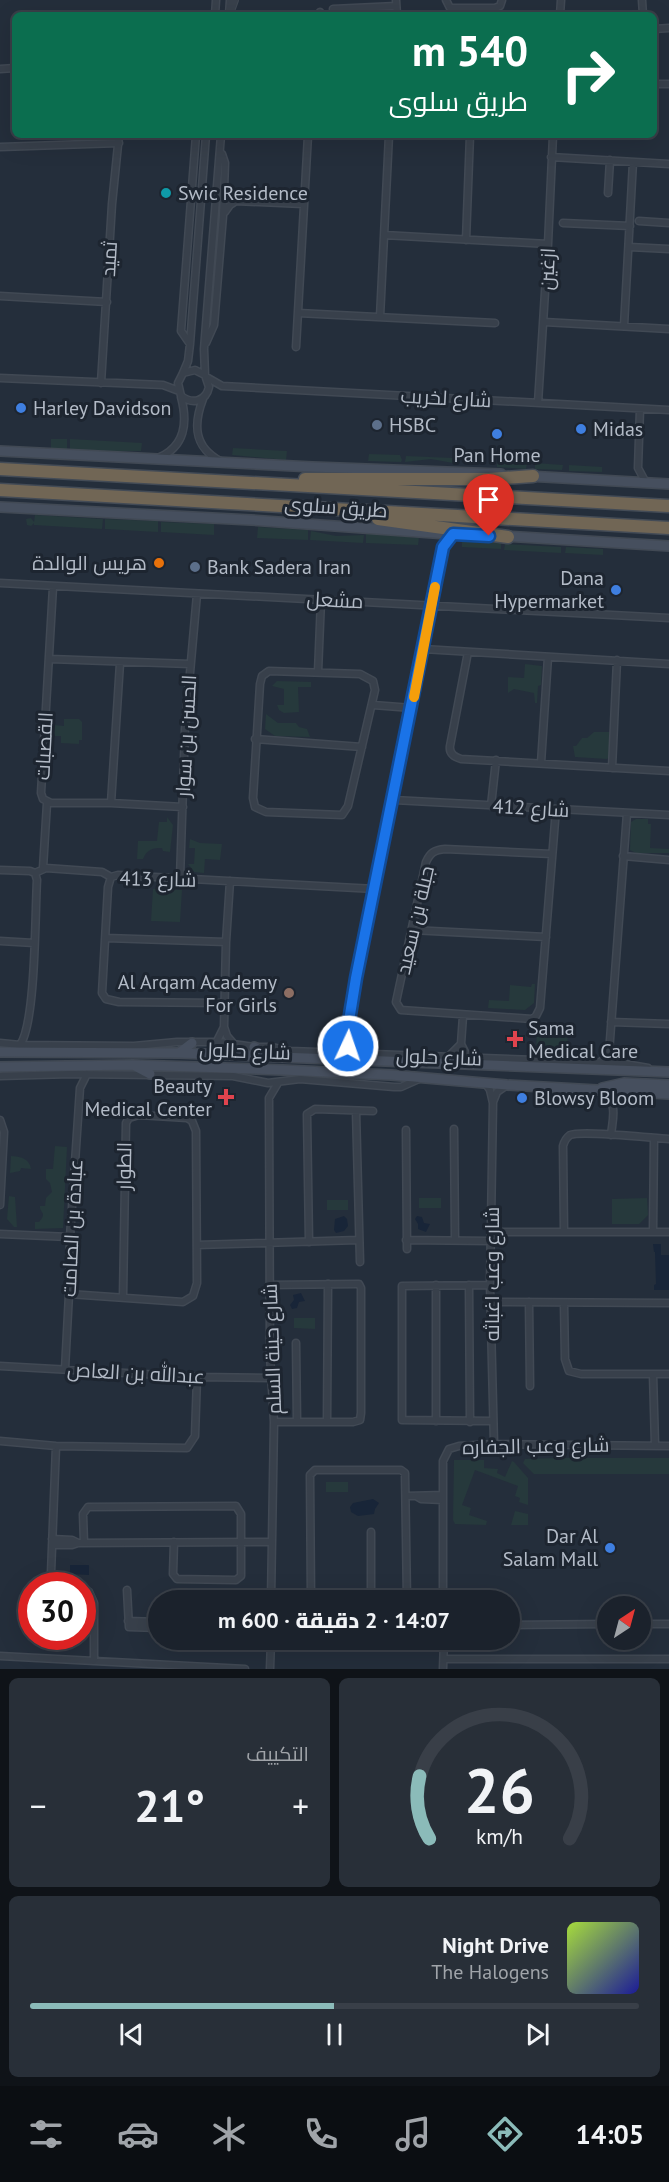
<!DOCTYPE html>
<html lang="ar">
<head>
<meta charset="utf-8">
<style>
  body { margin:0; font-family:"PT Sans",Cairo,sans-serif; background:#282f38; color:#f1f3f6; direction:rtl; height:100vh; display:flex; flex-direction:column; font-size:22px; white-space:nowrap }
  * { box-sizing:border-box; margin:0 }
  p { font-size:20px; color:#a0a4a9 }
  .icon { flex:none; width:33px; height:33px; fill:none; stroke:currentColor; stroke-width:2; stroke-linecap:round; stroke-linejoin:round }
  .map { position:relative; height:1669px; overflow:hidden; direction:ltr }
  .details { display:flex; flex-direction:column; gap:9px; padding:9px; background:#0f1318; flex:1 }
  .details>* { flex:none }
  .top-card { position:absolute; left:12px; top:12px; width:645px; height:126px; border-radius:9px; box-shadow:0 6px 24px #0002,0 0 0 2px #393f48; direction:rtl; background:#0b6e4f; color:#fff; overflow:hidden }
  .needle { width:39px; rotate:36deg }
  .fabs { position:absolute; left:597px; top:1596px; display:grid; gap:12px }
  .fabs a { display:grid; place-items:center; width:54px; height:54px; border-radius:50%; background:#1b222c; box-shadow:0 6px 24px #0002,0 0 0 2px #393f48; font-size:30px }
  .speed { position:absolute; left:18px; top:1572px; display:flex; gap:12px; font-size:30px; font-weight:700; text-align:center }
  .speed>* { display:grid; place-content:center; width:78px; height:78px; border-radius:50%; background:#1b222c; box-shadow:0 6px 24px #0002,0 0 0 2px #393f48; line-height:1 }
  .speed .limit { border:9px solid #d22; background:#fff; color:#111 }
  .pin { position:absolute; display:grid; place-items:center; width:51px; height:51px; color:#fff; margin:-62px -26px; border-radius:50% 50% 50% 0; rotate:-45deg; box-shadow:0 0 6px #0007 }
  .pin .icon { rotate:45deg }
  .me { position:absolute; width:66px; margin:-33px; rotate:3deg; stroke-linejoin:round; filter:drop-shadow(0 0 4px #0008) }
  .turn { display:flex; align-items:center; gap:21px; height:126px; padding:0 30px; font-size:27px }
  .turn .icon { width:78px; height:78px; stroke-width:2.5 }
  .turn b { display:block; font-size:42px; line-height:51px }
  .big { font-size:45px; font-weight:800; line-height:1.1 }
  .details .card { flex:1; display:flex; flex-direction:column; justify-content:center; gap:9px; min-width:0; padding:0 21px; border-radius:9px; background:#282f38 }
  .details .dial { align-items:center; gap:0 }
  .dial svg { height:156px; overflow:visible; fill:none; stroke:#393f48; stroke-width:7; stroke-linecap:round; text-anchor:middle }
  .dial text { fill:#f1f3f6; stroke:none }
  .song { display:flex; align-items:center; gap:18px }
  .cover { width:72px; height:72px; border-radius:9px; background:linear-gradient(135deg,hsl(80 70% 55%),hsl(240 70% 35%)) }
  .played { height:6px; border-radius:3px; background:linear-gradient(90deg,#8bbbb9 50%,#393f48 50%) }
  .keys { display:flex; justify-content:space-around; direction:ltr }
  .heat { display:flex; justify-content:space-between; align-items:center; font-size:33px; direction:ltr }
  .details .tiles { flex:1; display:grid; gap:9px; grid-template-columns:1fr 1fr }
  .card:last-child { grid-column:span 2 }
  .trip { position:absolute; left:148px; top:1590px; width:372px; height:60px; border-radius:30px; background:#1b222c; box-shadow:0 6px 24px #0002,0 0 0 2px #393f48; font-weight:800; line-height:60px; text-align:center; direction:rtl }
  .tabs { display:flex; height:96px; justify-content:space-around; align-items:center; background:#0b0e12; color:#a0a4a9 }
  .tabs .icon { width:42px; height:42px }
  .tabs .current { color:#8bbbb9 }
  .tabs b { font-size:27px; color:#f1f3f6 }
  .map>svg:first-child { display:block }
</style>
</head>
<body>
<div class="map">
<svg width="669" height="1669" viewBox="0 0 669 1669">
  <rect width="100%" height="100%" fill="#242e3b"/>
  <path fill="#26393c" d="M51,439H67V450L51,449Z
    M70,439L142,443L141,451H70Z
    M233,448L287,451L286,460L232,455Z
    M369,454L400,455L402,460L401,462L368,461Z
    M406,456L453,458V463L431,459L405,462Z
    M497,461L527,463L526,469L497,467Z
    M535,463L563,465L562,470L535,469Z
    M569,465L602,467V472L569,471Z
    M35,515L103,519L102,529L34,525V523L31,526L27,525L26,519L31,518L34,522Z
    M105,519L158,521V532L105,529Z
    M161,522L214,524V535L161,532Z
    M258,527L308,530V540L257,538Z
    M311,531L336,536L364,535L363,543L310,540Z
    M366,533L419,538L418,545L366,543Z
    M462,541L501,543V549L462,547Z
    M505,544L561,547V553L504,550Z
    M566,547L603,549V555L565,553Z
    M525,664L542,666L541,685L538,686L537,703H535L534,693L514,689L508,693V677L524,678Z
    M277,681L311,682V687H298L299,712L284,713L279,710L277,705H284V689L272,686Z
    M266,714L278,723H296L299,727L307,729L310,737L275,736L265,729Z
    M64,719H79L82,722V740H79V744L61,743V736H53L54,725L64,726Z
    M594,732H610L609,757L607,759L575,757L573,746H576L582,738H587Z
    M167,817L173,825L170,852L163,851L162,848C153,848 147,849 143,859H137L138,841H157L159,822H167Z
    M636,819H648V824H651L650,848L669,849V853H636L630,850L631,822Z
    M190,839L200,843L222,844L220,860L205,859L204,873L194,872L188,864H194L195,848H189Z
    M153,889L182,890L180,922L151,921Z
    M532,984H535L534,1003L525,1010L488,1008L489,1000L509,1001L510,985L531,987Z
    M537,1028L568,1030L567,1055L536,1053Z
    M55,1146L67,1147L63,1228L35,1229V1222H39C48,1212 39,1213 40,1206H45L46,1198L52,1192L50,1183L46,1179V1169H53Z
    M11,1156C20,1156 30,1159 31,1169L21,1168L20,1171L10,1173Z
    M9,1196L15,1197L17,1227H14L7,1219Z
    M419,1198H441V1208H419Z
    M647,1198L648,1215L639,1224H612V1199Z
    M327,1200H348V1210H327Z
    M294,1318H315V1329L294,1328Z
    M557,1458H669V1474H534L523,1463L525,1459Z
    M454,1460H484V1468L498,1469L497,1473L505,1477L512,1461L514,1462L528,1478V1505L519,1502L520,1498L515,1496L518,1486L475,1470L462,1505L471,1508L469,1515L487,1521L486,1525L455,1524L453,1520Z
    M326,1482H348V1492H326Z
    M515,1511L528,1514V1525H511Z"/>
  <path fill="#182538" d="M344,1216L347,1219L348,1226L344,1231L336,1233L334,1230L335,1219Z
    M417,1216L422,1217L424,1223L430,1224L426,1232L418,1229V1224L415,1219Z
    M653,1244H661V1255H669V1290H654V1285L656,1284L655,1252H654Z
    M301,1293L305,1301L299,1302L297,1308L292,1309L290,1305L294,1300L293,1295Z
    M373,1499L379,1503L375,1509L374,1514L358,1516L351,1512L350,1507L353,1503Z
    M70,1565H89V1575L70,1574Z"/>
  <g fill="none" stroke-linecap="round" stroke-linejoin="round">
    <g stroke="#414954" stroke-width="9">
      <path id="minor" d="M396,0L397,15
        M446,0L450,8H495L500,6L502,0
        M642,0L643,15
        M333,9L396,6
        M215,15L216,0
        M229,15L230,0
        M319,15L320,12
        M560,15L561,0
        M654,29L669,28
        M0,69L15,68
        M654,84H669
        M0,147L119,143
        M551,157L669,164
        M608,193L610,160
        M225,212L230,205L236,201L303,204
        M639,221L669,223
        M563,223L630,226
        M384,235L548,244
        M466,240L470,135
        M629,247L669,249
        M0,296L107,302
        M298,313L495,323
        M380,317L389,135
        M544,322L669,329
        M624,326L633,162
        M206,343L214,325L223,216L225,163L222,154
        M190,344L181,331L196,135
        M296,347L308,135
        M183,373L188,361L190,344L206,135
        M205,375L195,370L183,373L178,383L181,396C193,405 206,401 209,387L205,375L204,349L221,135
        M0,378L163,385L179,391
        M208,378L222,386L669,410
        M101,383L112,204L119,135
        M203,399C193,425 194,447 220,461
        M538,403L548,244L553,135
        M640,409L638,468L646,483
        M158,458C185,447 188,423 181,397
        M0,583L669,618
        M53,587L41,793L43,799L51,803H111L183,807
        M423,649L669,664
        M468,652L450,746C449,753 454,757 461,759L669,771
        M50,659L190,664
        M269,671L360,674L373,681L375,690L348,806L342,815L266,812L255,807L253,798L260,684L262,676Z
        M318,672L321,600
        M373,705L412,708
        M255,739L362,747
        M541,763L548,657
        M612,768L617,660
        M394,800L669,815
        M111,803L120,663
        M491,806L496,760
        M552,854L445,849C434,850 430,853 426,862L396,1002L401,1010L532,1019L536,1016L540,1008L556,809
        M623,856L669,860
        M43,868L47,803
        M0,870L30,871L35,873
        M35,873L46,868L102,872L111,877
        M111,877L118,875L375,889
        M111,877L108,887L102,993L106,999L119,1002L224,1003
        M180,878L185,729L197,594
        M230,881L226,942L224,1027L227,1036L233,1043
        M412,930L546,937
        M106,938L226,942
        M0,941L34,943
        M463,1016L461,1044L468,1058
        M611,1022L669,1024
        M0,1043L20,1045L134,1046L177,1042H219L254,1047H271L290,1051L619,1063L648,1068
        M216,1043L224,1027
        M20,1045C36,1023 35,912 37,880L35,873
        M333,1053L340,1048L346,1036
        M352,1054L347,1043V1033L356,978L394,800L443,547L453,534
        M448,1057L461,1044
        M600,1063L609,1053L627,813
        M0,1076L71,1074L233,1076L268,1083L300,1079L394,1087H401L419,1079
        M485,1083L490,1090L493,1103L490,1285L494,1444
        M599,1091C619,1102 613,1116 611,1135
        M493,1102L497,1092L507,1085
        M356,1111L360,1262
        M0,1120L4,1132L0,1205
        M454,1129L455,1240
        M406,1130L407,1249
        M491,1232H669
        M564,1232L563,1146C564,1142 566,1138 570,1135C581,1130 652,1138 669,1139
        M653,1232L654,1138
        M0,1234L70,1237
        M406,1240L491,1241
        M309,1242L307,1114L315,1109L373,1111
        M197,1245L358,1240
        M269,1285L356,1284H359L361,1288V1413L360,1420L353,1422H274
        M436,1285V1421
        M469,1285L470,1422
        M490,1285L402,1286V1420L493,1421
        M69,1294L183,1302L193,1296L197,1283L196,1131L192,1121L187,1118L139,1115L129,1118L126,1123L123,1297
        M491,1302L669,1303
        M529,1302L530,1386
        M564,1304L565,1359L569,1371L581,1374H669
        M296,1343L297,1422
        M0,1366L197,1377L271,1378
        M65,1369L69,1294L70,1237L80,1088L87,1074
        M653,1374L655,1445
        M327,1422L328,1284
        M0,1441L56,1446L187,1448L195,1436L197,1377
        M56,1446L51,1573L56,1582L67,1586
        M407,1496L443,1495
        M416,1496L421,1499L443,1500
        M52,1539L72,1540L78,1543
        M84,1543L83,1514L88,1507L236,1506L241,1514V1576L236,1580L177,1579L173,1574L174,1542
        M52,1545H72L78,1543L272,1542
        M82,1588L89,1592L94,1603V1660
        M127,1590L129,1627L159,1628
        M271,1600L274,1422L270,1355L269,1098L278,1083
        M311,1600L310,1475L315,1470H401L405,1473L407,1600
        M371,1600V1532
        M443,1600V1461L449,1449L459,1446L494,1444L669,1446
        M128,1621L159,1622
        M640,1624H669
        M510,1625L608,1624
        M311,1640L318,1642H402L406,1640
        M0,1656L245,1669
        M445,1659H669
        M270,1669L271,1640
        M443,1669L444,1640"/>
    </g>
    <g stroke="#414954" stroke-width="10">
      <path id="tertiary" d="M230,11L234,0"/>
    </g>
    <g stroke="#414954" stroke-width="12">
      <path id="secondary" d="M0,451L313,467L501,474
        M527,476L669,484
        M0,507L251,520L447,534
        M503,536L669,546
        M254,1047L268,1055
        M0,1052L179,1053L669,1072
        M179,1053L192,1043
        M135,1066L150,1074
        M0,1067L133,1065L283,1070L391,1075L507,1085L669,1094
        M602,1088L624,1083L669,1085"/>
    </g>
    <g stroke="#434b56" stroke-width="15">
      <path id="motorway" d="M0,469L669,506
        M305,479H489L533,476
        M0,490L669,528
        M378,519L508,537"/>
    </g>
    <use href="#minor" stroke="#38404b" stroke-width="6"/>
    <use href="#tertiary" stroke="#38404b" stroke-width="8"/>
    <use href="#secondary" stroke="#464f5e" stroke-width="9"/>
    <use href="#motorway" stroke="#716655" stroke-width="12"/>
  </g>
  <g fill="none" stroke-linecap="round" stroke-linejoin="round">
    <g stroke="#114b97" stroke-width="15">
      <path id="route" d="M348,1046L347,1033L356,978L443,547L453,534L489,536"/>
    </g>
    <use href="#route" stroke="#1a73e8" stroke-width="10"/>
    <path stroke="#f59e0b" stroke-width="10" d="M414,697L435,587"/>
  </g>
  <circle fill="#0f9aa8" stroke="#1d2530" stroke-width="2" cx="166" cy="193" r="6"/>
  <g fill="#3f7fe0" stroke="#1d2530" stroke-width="2">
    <circle cx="21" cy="408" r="6"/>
    <circle cx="581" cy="429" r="6"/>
    <circle cx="497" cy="434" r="6"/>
    <circle cx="616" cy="590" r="6"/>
    <circle cx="522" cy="1098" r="6"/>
    <circle cx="610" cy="1548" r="6"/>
  </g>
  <g fill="#5c6f8a" stroke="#1d2530" stroke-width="2">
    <circle cx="377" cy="425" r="6"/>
    <circle cx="195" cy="567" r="6"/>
  </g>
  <circle fill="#e8710a" stroke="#1d2530" stroke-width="2" cx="159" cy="563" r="6"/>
  <circle fill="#8d6e63" stroke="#1d2530" stroke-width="2" cx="289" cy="993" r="6"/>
  <g fill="#e0444e" stroke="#1d2530" stroke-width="2">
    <path d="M512 1030h6v6h6v6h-6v6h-6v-6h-6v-6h6z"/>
    <path d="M223 1088h6v6h6v6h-6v6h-6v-6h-6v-6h6z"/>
  </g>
  <g text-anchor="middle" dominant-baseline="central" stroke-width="6" stroke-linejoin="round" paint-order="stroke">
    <g font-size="20" fill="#b3bbc7" stroke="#1d2530" text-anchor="start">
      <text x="178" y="193">Swic Residence</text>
      <text x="33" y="408">Harley Davidson</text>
      <text x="389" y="425">HSBC</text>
      <text x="593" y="429">Midas</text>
      <text x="497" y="455" text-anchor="middle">Pan Home</text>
      <text x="147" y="563" text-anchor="end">هريس الوالدة</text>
      <text x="207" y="567">Bank Sadera Iran</text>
      <text x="604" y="578" text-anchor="end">Dana<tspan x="604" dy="23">Hypermarket</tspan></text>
      <text x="277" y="982" text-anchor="end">Al Arqam Academy<tspan x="277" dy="23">For Girls</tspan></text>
      <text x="528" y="1028">Sama<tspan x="528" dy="23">Medical Care</tspan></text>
      <text x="212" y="1086" text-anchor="end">Beauty<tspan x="212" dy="23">Medical Center</tspan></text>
      <text x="534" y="1098">Blowsy Bloom</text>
      <text x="598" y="1536" text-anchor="end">Dar Al<tspan x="598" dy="23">Salam Mall</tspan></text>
    </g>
    <g font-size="20" fill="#b3bbc7" stroke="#1d2530">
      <text transform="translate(109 259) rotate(-87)">ثميد</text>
      <text transform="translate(547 269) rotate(-87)">ازغين</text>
      <text transform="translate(446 398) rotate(3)">شارع لخريب</text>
      <text transform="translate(336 507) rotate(4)">طريق سلوى</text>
      <text transform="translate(335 600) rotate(3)">مشعل</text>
      <text transform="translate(186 736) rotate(-87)">الحسن بن سوار</text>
      <text transform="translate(44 746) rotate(-87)">القصبات</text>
      <text transform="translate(531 808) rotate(3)">شارع 412</text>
      <text transform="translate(158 879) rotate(1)">شارع 413</text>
      <text transform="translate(415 920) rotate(-77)">جبلة بن سعيد</text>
      <text transform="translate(245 1051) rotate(2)">شارع حالول</text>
      <text transform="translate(439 1057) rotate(2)">شارع حلول</text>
      <text transform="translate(124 1166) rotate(-89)">الطوار</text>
      <text transform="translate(72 1228) rotate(-87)">عبادة بن الصامت</text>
      <text transform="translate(492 1274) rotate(-90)">شارع وعب اغباثه</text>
      <text transform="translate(272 1349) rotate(-92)">شارع حينة السلم</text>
      <text transform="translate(136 1373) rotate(3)">عبدالله بن العاص</text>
      <text transform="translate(536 1446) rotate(-1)">شارع وعب الجفاره</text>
    </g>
  </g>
</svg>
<div class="fabs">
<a><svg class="needle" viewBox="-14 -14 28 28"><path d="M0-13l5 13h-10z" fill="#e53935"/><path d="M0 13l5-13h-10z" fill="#a0a4a9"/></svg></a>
</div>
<div class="speed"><div class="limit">30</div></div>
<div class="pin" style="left:489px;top:536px;background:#d93025"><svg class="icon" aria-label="arrive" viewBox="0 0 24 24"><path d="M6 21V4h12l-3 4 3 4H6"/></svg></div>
<svg class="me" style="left:348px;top:1046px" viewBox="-20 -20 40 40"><circle r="17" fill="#1a73e8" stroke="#fff" stroke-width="3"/><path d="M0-11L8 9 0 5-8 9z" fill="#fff"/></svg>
<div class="trip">14:07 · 2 دقيقة · 600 m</div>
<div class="top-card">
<div class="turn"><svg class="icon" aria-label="right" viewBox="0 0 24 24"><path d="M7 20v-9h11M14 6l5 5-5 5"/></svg><div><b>540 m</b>طريق سلوى</div></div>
</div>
</div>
<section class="details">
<div class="tiles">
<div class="card dial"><svg viewBox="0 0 100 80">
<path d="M14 69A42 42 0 1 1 86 69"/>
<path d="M14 69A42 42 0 0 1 9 37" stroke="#8bbbb9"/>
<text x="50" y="56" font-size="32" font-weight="700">26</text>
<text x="50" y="72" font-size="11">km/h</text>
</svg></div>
<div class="card"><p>التكييف</p>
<div class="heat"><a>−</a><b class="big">21°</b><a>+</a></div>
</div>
<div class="card">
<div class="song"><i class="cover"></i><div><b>Night Drive</b><p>The Halogens</p></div></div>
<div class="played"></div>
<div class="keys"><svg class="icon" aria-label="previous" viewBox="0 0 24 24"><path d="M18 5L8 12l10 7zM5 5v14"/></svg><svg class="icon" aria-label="pause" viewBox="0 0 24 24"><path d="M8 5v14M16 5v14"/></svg><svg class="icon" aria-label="next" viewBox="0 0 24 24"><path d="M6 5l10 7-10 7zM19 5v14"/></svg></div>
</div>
</div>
</section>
<nav class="tabs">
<b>14:05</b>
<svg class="icon current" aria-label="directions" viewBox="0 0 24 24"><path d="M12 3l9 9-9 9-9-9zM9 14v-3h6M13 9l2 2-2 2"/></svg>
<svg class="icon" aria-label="music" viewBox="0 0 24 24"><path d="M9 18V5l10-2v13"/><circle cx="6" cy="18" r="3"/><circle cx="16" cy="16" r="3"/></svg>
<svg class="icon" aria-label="phone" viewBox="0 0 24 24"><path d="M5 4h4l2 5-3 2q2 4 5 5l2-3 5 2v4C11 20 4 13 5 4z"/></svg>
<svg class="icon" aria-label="climate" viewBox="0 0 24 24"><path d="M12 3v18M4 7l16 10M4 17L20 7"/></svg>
<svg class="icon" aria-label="car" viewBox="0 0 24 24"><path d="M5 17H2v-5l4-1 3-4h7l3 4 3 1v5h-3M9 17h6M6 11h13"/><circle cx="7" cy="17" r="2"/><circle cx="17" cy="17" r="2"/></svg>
<svg class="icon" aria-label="filters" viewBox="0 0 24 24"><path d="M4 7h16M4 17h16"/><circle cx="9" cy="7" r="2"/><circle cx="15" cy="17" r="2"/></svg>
</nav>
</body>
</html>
